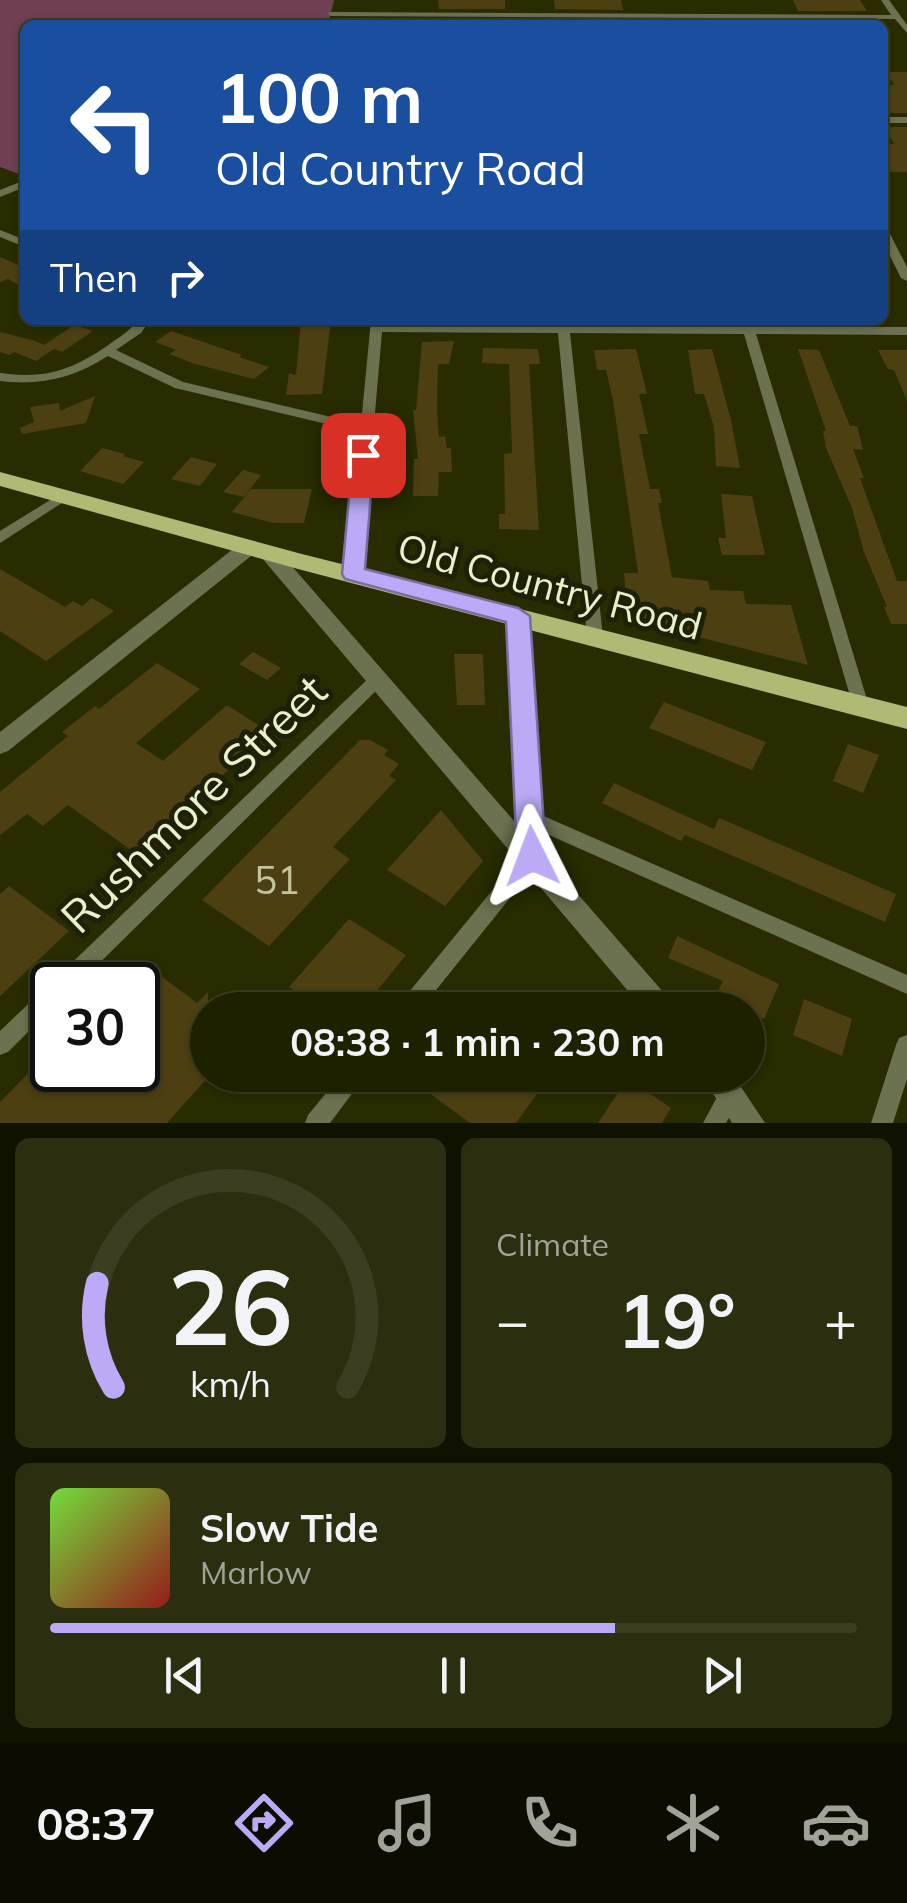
<!DOCTYPE html>
<html lang="en">
<head>
<meta charset="utf-8">
<style>
  body { margin:0; font-family:Mulish,sans-serif; background:#2b2e0f; color:#f1f3f6; height:100vh; display:flex; flex-direction:column; font-size:38px; white-space:nowrap }
  * { box-sizing:border-box; margin:0 }
  p { font-size:32px; color:#a1a399 }
  .icon { flex:none; width:55px; height:55px; fill:none; stroke:currentColor; stroke-width:2; stroke-linecap:round; stroke-linejoin:round }
  .map { position:relative; height:1123px; overflow:hidden }
  .details { display:flex; flex-direction:column; gap:15px; padding:15px; background:#101200; flex:1 }
  .details>* { flex:none }
  .hud { position:absolute; left:20px; top:20px; width:868px; height:305px; border-radius:15px; box-shadow:0 2px 8px #0004,0 0 0 2px #3c3e22; background:#1a4fa0; color:#fff; overflow:hidden }
  .speed { position:absolute; left:30px; top:962px; display:flex; gap:20px; font-size:50px; font-weight:700; text-align:center }
  .speed>* { display:grid; place-content:center; width:130px; height:130px; border-radius:50%; background:#1e2100; box-shadow:0 2px 8px #0004,0 0 0 2px #3c3e22; line-height:1 }
  .speed .limit { border:5px solid #111; border-radius:15px; background:#fff; color:#111 }
  .pin { position:absolute; display:grid; place-items:center; width:85px; height:85px; color:#fff; margin:-42px; border-radius:20px; box-shadow:0 5px 15px #0006 }
  .me { position:absolute; width:110px; margin:-55px; rotate:357deg; stroke-linejoin:round; filter:drop-shadow(0 0 8px #0008) }
  .turn { display:flex; align-items:center; gap:35px; height:210px; padding:0 30px; font-size:45px }
  .turn .icon { width:130px; height:130px; stroke-width:2.5 }
  .turn b { display:block; font-size:70px; line-height:85px }
  .then { display:flex; align-items:center; height:95px; padding:0 30px; background:#0003; gap:20px; font-size:38px }
  .big { font-size:75px; font-weight:700; line-height:1.1 }
  .details .tile { flex:1; display:flex; flex-direction:column; justify-content:center; gap:15px; min-width:0; padding:0 35px; border-radius:15px; background:#2b2e0f }
  .details .dial { align-items:center; gap:0 }
  .dial svg { height:260px; overflow:visible; fill:none; stroke:#3c3e22; stroke-width:7; stroke-linecap:round; text-anchor:middle }
  .dial text { fill:#f1f3f6; stroke:none }
  .song { display:flex; align-items:center; gap:30px }
  .cover { width:120px; height:120px; border-radius:15px; background:linear-gradient(135deg,hsl(100 70% 55%),hsl(0 70% 35%)) }
  .played { height:10px; border-radius:5px; background:linear-gradient(90deg,#bcaaf6 70%,#3c3e22 70%) }
  .keys { display:flex; justify-content:space-around; direction:ltr }
  .heat { display:flex; justify-content:space-between; align-items:center; font-size:55px; direction:ltr }
  .details .tiles { flex:1; display:grid; gap:15px; grid-template-columns:1fr 1fr }
  .tile:last-child { grid-column:span 2 }
  .trip { position:absolute; left:190px; top:992px; width:575px; height:100px; border-radius:50px; background:#1e2100; box-shadow:0 2px 8px #0004,0 0 0 2px #3c3e22; font-weight:700; line-height:100px; text-align:center }
  .tabs { display:flex; height:160px; justify-content:space-around; align-items:center; background:#0c0d00; color:#a1a399 }
  .tabs .icon { width:70px; height:70px }
  .tabs .on { color:#bcaaf6 }
  .tabs b { font-size:45px; color:#f1f3f6 }
  .map>svg:first-child { display:block }
</style>
</head>
<body>
<div class="map">
<svg width="907" height="1123" viewBox="0 0 907 1123">
  <rect width="100%" height="100%" fill="#282c00"/>
  <path fill="#6f3f52" d="M0,0H334L328,25H25L22,175L0,167Z"/>
  <path fill="#4c4012" d="M438,0H505V9H439Z
    M554,0H621L623,10L555,9Z
    M793,0H860L867,11H798Z
    M886,72H907V113H882V85H894Z
    M884,127H907V172H882V144H894Z
    M0,257L25,268V288L8,279L0,282Z
    M301,320H331L322,394L286,395L289,373L296,375Z
    M74,325L93,331L62,352L44,345Z
    M171,331L242,355L239,357L269,367L254,379L195,364L169,354L176,350L155,342Z
    M0,332L35,341L54,349L36,361L14,352L9,355L0,352Z
    M454,341L449,364H438L437,410L439,437L445,436L447,448H451L452,472H439L438,496H413L414,459H418L413,410H416L422,342Z
    M483,348L538,349L540,364H529L539,530L499,529V514H505L504,454L512,453L509,364L482,363Z
    M636,349L647,394H639L648,434H639L650,489H659L662,503H658L672,577L708,581L710,590L743,591L746,604L791,605L808,665L628,619L624,573H638L613,400L606,370H597L594,350Z
    M712,349L731,420L740,468L716,466L714,427L704,394H695L688,350Z
    M798,349L819,350L850,426H857L863,450L853,449L864,478H860L897,581H907V624H891L884,607H887L864,552L852,508L826,448L823,431H826Z
    M878,350H907V401L894,370L888,369Z
    M95,396L86,423L22,434L20,428L34,422L30,407L59,403L60,411Z
    M102,448L125,454L123,456L144,462L123,484L80,471Z
    M191,457L217,464L200,486L171,479Z
    M243,470L261,475L244,497L223,492Z
    M251,489H312L304,523H273L232,512Z
    M721,494L752,496L765,555H722L718,538H726Z
    M0,569L65,607L73,601L82,606L92,598L114,611L46,661L0,631Z
    M253,652L281,668L267,680L239,664Z
    M454,654H483L485,705H457Z
    M157,663L200,689L136,743L163,761L227,705L277,737L249,764L243,760L228,770L138,855L68,805L43,826L27,814L0,835V792L68,736L62,732L95,706L99,709Z
    M664,702L766,742L752,770L649,728Z
    M360,740H370L388,750L384,755L399,764L389,776L396,780L333,847L350,859L269,946L202,900Z
    M848,744L879,755L863,793L833,781Z
    M614,783L714,829L719,818L896,894L885,922L685,835L681,841L602,803Z
    M441,810L483,861L445,906L387,870Z
    M9,886L69,931L0,996V894Z
    M349,919L406,955L363,1008L343,994L329,1010H322L289,987Z
    M677,936L779,984L764,1019L716,996L723,981L668,958Z
    M141,961L197,1003L208,992V1077L167,1123H0V1102L52,1049V1070H138V985H117Z
    M804,999L852,1019L842,1056L793,1035Z
    M424,1075H510L537,1094L516,1123H470L417,1084Z
    M630,1075L653,1086L649,1093L671,1108L662,1123H598Z"/>
  <g fill="none" stroke-linecap="round" stroke-linejoin="round">
    <path fill="#6c7150" fill-rule="evenodd" d="M881,0H889L907,25V33L895,19L331,16L327,14L331,12L891,15Z
      M882,117H907V123H882Z
      M25,180V187L0,197V190Z
      M882,225L887,228L907,267V281L901,278L882,240Z
      M0,230L25,240V247L0,237Z
      M138,320H150L141,333L116,350L183,382L361,424L371,320H383V324L558,325L557,320H569L570,325L742,326L740,320H752L754,327H907V335L756,334L869,706L867,710H855L853,706L744,334L570,333L603,637L601,641H589L587,637L558,333L382,332L361,574L353,579L345,574L360,432L175,388L108,356C73,378 41,386 0,381V373C45,379 70,371 107,346C118,338 130,331 138,320Z
      M63,492L70,496L68,499L0,543V531Z
      M518,611L526,616L539,814L907,975V994L540,831L541,856L539,862L420,1010H397L400,1003L522,854L510,616Z
      M379,672L385,674L387,678L385,682L77,985H53L56,978L373,674Z
      M52,986V1008L8,1052L0,1055V1031L45,988Z
      M907,1035V1079L893,1123H871L896,1045L899,1038Z
      M341,1075H366L330,1123H305L308,1115Z
      M730,1085L738,1088L741,1096L726,1123H703L722,1088Z"/>
    <path fill="#6c7150" fill-rule="evenodd" d="M249,540L256,542L259,547L256,552L8,751L0,754V732L242,542Z
      M269,546L276,548L671,1001L675,1010H644L262,558L259,553L262,548Z
      M701,1075H733L765,1123H732Z"/>
    <path fill="#b1ba74" fill-rule="evenodd" d="M0,472L298,553L907,707V729L298,569L0,486Z"/>
  </g>
  <path fill="#bcaaf6" stroke="#7a6ea0" stroke-width="2.5" d="M363,449L374,455L365,569L518,608L530,616L546,856L542,864L532,868L522,864L517,856L506,622L345,579L342,574L353,455Z"/>
  <g text-anchor="middle" dominant-baseline="central" stroke-width="10" stroke-linejoin="round" paint-order="stroke">
    <g font-size="38" fill="#eaf0c9" stroke="#1e2108">
      <text transform="translate(550 586) rotate(15)">Old Country Road</text>
    </g>
    <g font-size="38" fill="#c2c49b">
      <text x="277" y="880">51</text>
    </g>
    <g font-size="45" fill="#eaf0c9" stroke="#1e2108">
      <text transform="translate(193 803) rotate(-44)">Rushmore Street</text>
    </g>
  </g>
</svg>
<div class="speed"><div class="limit">30</div></div>
<div class="pin" style="left:363px;top:455px;background:#d93025"><svg class="icon" aria-label="arrive" viewBox="0 0 24 24"><path d="M6 21V4h12l-3 4 3 4H6"/></svg></div>
<svg class="me" style="left:532px;top:856px" viewBox="-20 -20 40 40"><path d="M0-17L14 15 0 8-14 15z" fill="#bcaaf6" stroke="#fff" stroke-width="4"/></svg>
<div class="trip">08:38 · 1 min · 230 m</div>
<div class="hud">
<div class="turn"><svg class="icon" aria-label="left" viewBox="0 0 24 24"><path d="M17 20v-9H6M10 6l-5 5 5 5"/></svg><div><b>100 m</b>Old Country Road</div></div>
<div class="then">Then<svg class="icon" aria-label="right" viewBox="0 0 24 24"><path d="M7 20v-9h11M14 6l5 5-5 5"/></svg></div>
</div>
</div>
<section class="details">
<div class="tiles">
<div class="tile dial"><svg viewBox="0 0 100 80">
<path d="M14 69A42 42 0 1 1 86 69"/>
<path d="M14 69A42 42 0 0 1 9 37" stroke="#bcaaf6"/>
<text x="50" y="56" font-size="32" font-weight="700">26</text>
<text x="50" y="72" font-size="11">km/h</text>
</svg></div>
<div class="tile"><p>Climate</p>
<div class="heat"><a>−</a><b class="big">19°</b><a>+</a></div>
</div>
<div class="tile">
<div class="song"><i class="cover"></i><div><b>Slow Tide</b><p>Marlow</p></div></div>
<div class="played"></div>
<div class="keys"><svg class="icon" aria-label="previous" viewBox="0 0 24 24"><path d="M18 5L8 12l10 7zM5 5v14"/></svg><svg class="icon" aria-label="pause" viewBox="0 0 24 24"><path d="M8 5v14M16 5v14"/></svg><svg class="icon" aria-label="next" viewBox="0 0 24 24"><path d="M6 5l10 7-10 7zM19 5v14"/></svg></div>
</div>
</div>
</section>
<nav class="tabs">
<b>08:37</b>
<svg class="icon on" aria-label="directions" viewBox="0 0 24 24"><path d="M12 3l9 9-9 9-9-9zM9 14v-3h6M13 9l2 2-2 2"/></svg>
<svg class="icon" aria-label="music" viewBox="0 0 24 24"><path d="M9 18V5l10-2v13"/><circle cx="6" cy="18" r="3"/><circle cx="16" cy="16" r="3"/></svg>
<svg class="icon" aria-label="phone" viewBox="0 0 24 24"><path d="M5 4h4l2 5-3 2q2 4 5 5l2-3 5 2v4C11 20 4 13 5 4z"/></svg>
<svg class="icon" aria-label="climate" viewBox="0 0 24 24"><path d="M12 3v18M4 7l16 10M4 17L20 7"/></svg>
<svg class="icon" aria-label="car" viewBox="0 0 24 24"><path d="M5 17H2v-5l4-1 3-4h7l3 4 3 1v5h-3M9 17h6M6 11h13"/><circle cx="7" cy="17" r="2"/><circle cx="17" cy="17" r="2"/></svg>
</nav>
</body>
</html>
